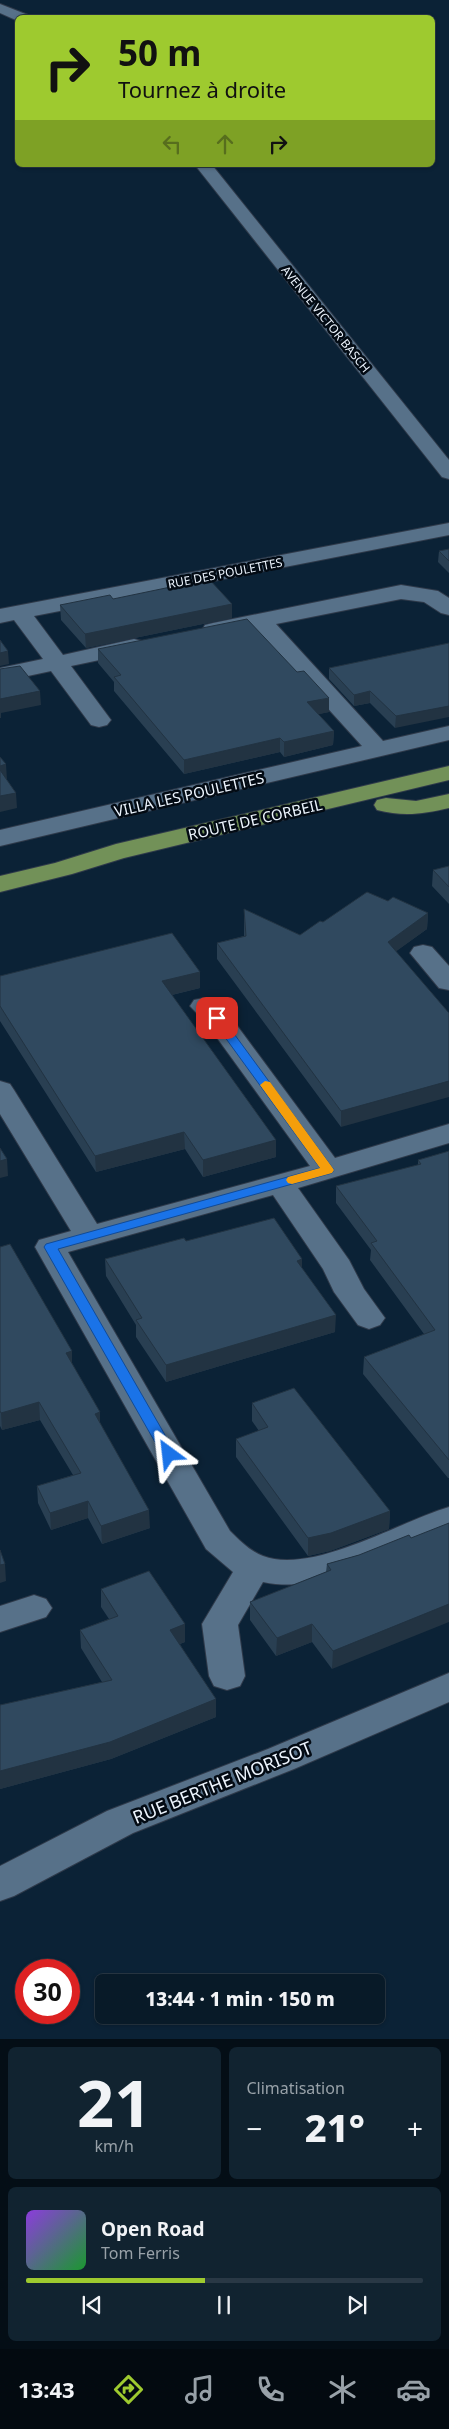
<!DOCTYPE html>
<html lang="fr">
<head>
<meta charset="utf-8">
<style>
  body { margin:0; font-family:"Noto Sans",sans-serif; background:#112330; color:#f1f3f6; height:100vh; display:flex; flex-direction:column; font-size:19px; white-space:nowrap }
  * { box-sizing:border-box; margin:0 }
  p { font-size:16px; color:#98a1a8 }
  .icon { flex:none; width:28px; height:28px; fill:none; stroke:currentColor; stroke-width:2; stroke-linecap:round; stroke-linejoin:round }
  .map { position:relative; height:2039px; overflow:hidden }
  .drawer { display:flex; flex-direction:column; gap:8px; padding:8px; background:#040e16; flex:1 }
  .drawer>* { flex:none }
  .guide { position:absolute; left:15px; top:15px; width:420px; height:152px; border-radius:8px; box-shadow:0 1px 4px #0004,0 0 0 1px #293845; background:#9eca2f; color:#111; overflow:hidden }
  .speed { position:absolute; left:15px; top:1959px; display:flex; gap:10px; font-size:25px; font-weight:700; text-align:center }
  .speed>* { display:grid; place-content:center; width:65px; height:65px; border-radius:50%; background:#081a28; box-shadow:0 1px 4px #0004,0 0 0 1px #293845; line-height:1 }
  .speed .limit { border:8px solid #d22; background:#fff; color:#111 }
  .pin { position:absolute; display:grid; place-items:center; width:42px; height:42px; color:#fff; margin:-21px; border-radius:10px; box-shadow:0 2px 8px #0006 }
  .me { position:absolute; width:55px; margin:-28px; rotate:330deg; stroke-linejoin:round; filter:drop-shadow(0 0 4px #0008) }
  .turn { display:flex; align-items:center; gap:18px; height:105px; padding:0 20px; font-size:22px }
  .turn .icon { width:65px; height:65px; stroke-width:2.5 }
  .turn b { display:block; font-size:35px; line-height:42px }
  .lanes { display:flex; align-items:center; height:48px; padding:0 20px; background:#0003; justify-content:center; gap:25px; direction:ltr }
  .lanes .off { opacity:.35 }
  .big { font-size:38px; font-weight:800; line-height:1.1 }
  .drawer .card { flex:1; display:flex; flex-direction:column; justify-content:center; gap:8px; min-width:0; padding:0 18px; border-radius:8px; background:#112330 }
  .drawer .dial { align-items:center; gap:0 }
  .dial b { font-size:65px; line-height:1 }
  .song { display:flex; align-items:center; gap:15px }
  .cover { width:60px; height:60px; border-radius:8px; background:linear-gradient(135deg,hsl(270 70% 55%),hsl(130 70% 35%)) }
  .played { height:5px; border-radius:2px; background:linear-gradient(90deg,#9eca2f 45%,#293845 45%) }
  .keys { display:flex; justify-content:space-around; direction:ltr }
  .heat { display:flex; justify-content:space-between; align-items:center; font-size:28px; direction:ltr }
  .drawer .tiles { flex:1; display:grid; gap:8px; grid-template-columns:1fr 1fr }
  .card:last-child { grid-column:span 2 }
  .trip { position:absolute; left:95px; top:1974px; width:290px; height:50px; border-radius:8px; background:#081a28; box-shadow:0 1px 4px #0004,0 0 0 1px #293845; font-weight:800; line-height:50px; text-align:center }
  .dock { display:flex; height:80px; justify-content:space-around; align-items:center; background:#030a10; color:#98a1a8 }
  .dock .icon { width:35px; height:35px }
  .dock .current { color:#9eca2f }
  .dock b { font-size:22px; color:#f1f3f6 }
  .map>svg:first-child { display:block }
</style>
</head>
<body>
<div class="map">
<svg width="449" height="2039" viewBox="0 0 449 2039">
  <rect width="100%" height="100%" fill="#0b2236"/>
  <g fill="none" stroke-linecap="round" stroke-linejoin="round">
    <g stroke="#2f3a4a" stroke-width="2">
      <path id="minor" d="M0,4L28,15L30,18H18V21L0,13Z
        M195,165H212L449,460V479L442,477Z
        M449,523V535L34,616L63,655L134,639L142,641L145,646L142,651L71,666L111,720L107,725L99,727L91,725L51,671L0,682V668L43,659L14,620L0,623V609Z
        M401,585L438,591L449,598V615L441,613L424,602L401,599L276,624L383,741L449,726V740L0,846V830L362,746L255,628L213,637L205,635L202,630L205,625L213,623Z
        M423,945L432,947L449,966V990L439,988L410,953L414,947Z
        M204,998L214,1000L227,1012L335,1158L449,1124V1143L298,1188L349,1260L364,1289L385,1318L380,1325L369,1329L358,1325L334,1292L323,1269L273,1195L68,1252L230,1531C240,1541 250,1551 263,1556C312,1575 401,1521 449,1507V1533C394,1556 323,1595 263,1582L238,1625L245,1676L240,1686L227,1690L214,1686L209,1676L202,1624L233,1572L206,1549L35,1247L39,1240L71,1231L0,1114V1081L10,1084L14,1090L97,1224L310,1166L207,1024L190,1006L194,1000Z
        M34,1595L46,1599L52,1608L46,1617L0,1632V1606Z
        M449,1673V1702L294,1769L133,1833L14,1896L0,1901V1866L107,1811L268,1749Z"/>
    </g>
    <g stroke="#2f3a4a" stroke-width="2">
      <path id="major" d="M449,766V780L124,858L72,874L0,892V876L55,863L116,844Z
        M449,794V808C423,814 404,817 377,810L374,805L377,800L386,798L416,801Z"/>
    </g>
    <use href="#minor" fill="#577189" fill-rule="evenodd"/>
    <use href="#major" fill="#729158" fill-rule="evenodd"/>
  </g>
  <path fill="#293f52" d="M449,549V573L438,562L439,551Z
    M113,599L232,604V618L86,648L61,620L60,605Z
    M449,643L395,728L370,703L354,706L329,679V668Z
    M98,649L329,712L318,714L334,731L333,745L284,757L280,752L184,774L114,691V682L98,663Z
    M449,866V904L432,886L433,870Z
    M388,901L428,913L427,929L396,951L341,1127L217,959V943L244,936V909L300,935L323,922Z
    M200,972V988L172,995L276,1157L203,1177L185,1149L96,1172L0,1021V976Z
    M449,1151V1478H448L363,1374L364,1357L424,1334L370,1260L371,1250L336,1203V1186L418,1165V1160Z
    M186,1241L302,1268L335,1332L166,1382L136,1337V1325L106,1276L105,1259Z
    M0,1247L72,1364L150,1528L102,1544L88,1518L51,1530L38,1503L37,1486L73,1475L40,1420L2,1430L0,1426Z
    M252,1403L390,1511L389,1529L330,1551L308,1556L236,1457V1439L259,1431L252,1421Z
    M359,1555L332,1669L312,1642L276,1656L250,1620V1602L326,1572L327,1564Z
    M101,1589L185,1642L180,1644L216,1717L111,1759L0,1789V1705L102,1682L81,1648L80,1630L109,1619L101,1607Z"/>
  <path fill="#223342" d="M232,604V618L86,648L85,634Z
    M8,651L9,664L0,666V653Z
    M40,691L41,705L1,713V718H0V699Z
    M370,691V703L354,706V695Z
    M329,698V712L307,717V702Z
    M449,706V717L395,728L396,716Z
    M334,731L333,745L284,757V742Z
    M280,738V752L184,774V760Z
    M6,764L7,780L0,781V766Z
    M16,793L17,808L0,812V796Z
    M428,913L427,929L387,958L388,942Z
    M200,972V988L163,997L162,981Z
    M449,1081V1097L341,1127V1111Z
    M184,1132L185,1149L96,1172L95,1156Z
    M276,1140V1157L203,1177V1160Z
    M7,1159L8,1176L0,1178V1161Z
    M302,1259V1276L297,1261Z
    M336,1315L335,1332L166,1382V1365Z
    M72,1351V1369L66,1353Z
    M39,1402L40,1420L2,1430L1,1413Z
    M100,1412V1429L95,1414Z
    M88,1501V1518L51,1530L50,1513Z
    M149,1510L150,1528L102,1544L101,1526Z
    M390,1511L389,1529L330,1551L308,1556V1538Z
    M5,1564L6,1581L0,1583V1565Z
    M449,1604V1622L332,1669L333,1651Z
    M185,1624V1642L171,1647L170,1630Z
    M312,1624V1642L276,1656L277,1638Z
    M216,1699V1717L111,1759L0,1789V1771Z"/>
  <path fill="#30495f" stroke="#223342" d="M449,549V561L439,551Z
    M209,579L232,604L85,634L60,605L110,595L113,599Z
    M247,619L297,672L304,671L329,698L307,702L334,731L284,742L280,738L184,760L114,677L121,675L98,649Z
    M0,640L8,651L0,653Z
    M449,643V706L396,716L370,691L354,695L329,668Z
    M20,666L40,691L0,699V669Z
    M0,757L6,764L0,766Z
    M0,770L16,793L0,796Z
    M449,866V887L433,870Z
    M367,892L388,901L393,897L428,913L388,942L449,1013V1081L341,1111L217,943L246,936L244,909L300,935L320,921L323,922Z
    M172,933L200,972L162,981L276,1140L203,1160L184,1132L95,1156L0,1006V976Z
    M0,1148L7,1159L0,1161Z
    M449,1151V1460L364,1357L435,1330L371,1243L377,1241L336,1186L421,1164L418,1160Z
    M274,1218L302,1259L297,1261L336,1315L166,1365L136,1320L142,1318L105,1259L184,1238L186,1241Z
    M10,1244L72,1351L66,1353L100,1412L95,1414L149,1510L101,1526L88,1501L50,1513L37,1486L81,1473L39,1402L1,1413L0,1411V1247Z
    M294,1388L390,1511L331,1533L308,1538L236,1439L268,1427L252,1403Z
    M449,1523V1604L333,1651L312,1624L277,1638L250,1602L331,1570L327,1564L359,1555L409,1535L411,1538Z
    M0,1550L5,1564L0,1565Z
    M149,1571L185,1624L170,1630L216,1699L110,1742L0,1771V1705L112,1680L80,1630L118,1616L101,1589Z"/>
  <path fill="#1a73e8" stroke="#114b97" d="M217,1015L221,1016L334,1170L332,1173L58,1249L176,1454L169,1459L164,1458L44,1247L46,1244L320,1168L211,1018Z"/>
  <path fill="#f59e0b" d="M265,1081L270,1082L332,1167L334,1170L332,1173L292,1184L288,1183L286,1180L288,1177L320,1168L260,1085Z"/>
  <g text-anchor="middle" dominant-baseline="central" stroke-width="5" stroke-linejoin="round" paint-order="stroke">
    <g font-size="12" fill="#ecf4fd" stroke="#030b14">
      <text transform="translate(326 319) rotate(51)">AVENUE VICTOR BASCH</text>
      <text transform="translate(225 573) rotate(-11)">RUE DES POULETTES</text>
    </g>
    <g font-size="15" fill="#ecf4fd" stroke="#030b14">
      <text transform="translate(189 794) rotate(-13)">VILLA LES POULETTES</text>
      <text transform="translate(255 819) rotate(-13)">ROUTE DE CORBEIL</text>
    </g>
    <g font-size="18" fill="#ecf4fd" stroke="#030b14">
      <text transform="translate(222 1782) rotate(-22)">RUE BERTHE MORISOT</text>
    </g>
  </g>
</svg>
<div class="speed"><div class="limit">30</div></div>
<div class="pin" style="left:217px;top:1018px;background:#d93025"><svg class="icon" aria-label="arrive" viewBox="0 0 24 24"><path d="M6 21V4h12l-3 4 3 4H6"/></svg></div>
<svg class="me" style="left:169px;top:1454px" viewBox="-20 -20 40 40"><path d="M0-17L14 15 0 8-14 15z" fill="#1a73e8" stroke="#fff" stroke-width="4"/></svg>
<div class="trip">13:44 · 1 min · 150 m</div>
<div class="guide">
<div class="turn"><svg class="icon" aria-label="right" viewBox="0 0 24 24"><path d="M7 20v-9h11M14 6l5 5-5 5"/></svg><div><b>50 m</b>Tournez à droite</div></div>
<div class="lanes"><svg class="icon off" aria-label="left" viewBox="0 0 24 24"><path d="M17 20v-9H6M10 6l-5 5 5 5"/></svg><svg class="icon off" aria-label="ahead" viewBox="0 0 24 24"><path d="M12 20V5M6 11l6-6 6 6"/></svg><svg class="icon" aria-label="right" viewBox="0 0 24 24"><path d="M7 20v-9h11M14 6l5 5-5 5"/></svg></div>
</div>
</div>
<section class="drawer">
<div class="tiles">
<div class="card dial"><b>21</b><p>km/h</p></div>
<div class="card"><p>Climatisation</p>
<div class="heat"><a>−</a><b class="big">21°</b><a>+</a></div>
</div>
<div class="card">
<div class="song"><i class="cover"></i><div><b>Open Road</b><p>Tom Ferris</p></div></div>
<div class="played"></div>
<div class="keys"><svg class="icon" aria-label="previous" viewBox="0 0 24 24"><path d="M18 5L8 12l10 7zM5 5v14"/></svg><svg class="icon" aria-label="pause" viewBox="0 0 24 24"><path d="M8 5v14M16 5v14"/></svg><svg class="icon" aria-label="next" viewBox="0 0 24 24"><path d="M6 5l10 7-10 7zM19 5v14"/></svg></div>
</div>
</div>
</section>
<nav class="dock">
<b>13:43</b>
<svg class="icon current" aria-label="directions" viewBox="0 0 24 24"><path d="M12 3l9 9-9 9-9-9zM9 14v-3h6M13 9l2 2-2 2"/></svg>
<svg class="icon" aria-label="music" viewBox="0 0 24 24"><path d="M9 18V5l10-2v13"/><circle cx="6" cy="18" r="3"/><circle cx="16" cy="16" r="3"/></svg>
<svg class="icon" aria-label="phone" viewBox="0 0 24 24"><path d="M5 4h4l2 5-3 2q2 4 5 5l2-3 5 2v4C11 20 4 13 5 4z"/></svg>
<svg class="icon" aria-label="climate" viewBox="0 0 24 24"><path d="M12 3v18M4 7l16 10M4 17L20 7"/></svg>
<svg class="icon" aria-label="car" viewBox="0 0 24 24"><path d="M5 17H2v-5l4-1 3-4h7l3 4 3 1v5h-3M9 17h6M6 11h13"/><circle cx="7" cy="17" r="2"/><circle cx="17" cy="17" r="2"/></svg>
</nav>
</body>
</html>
